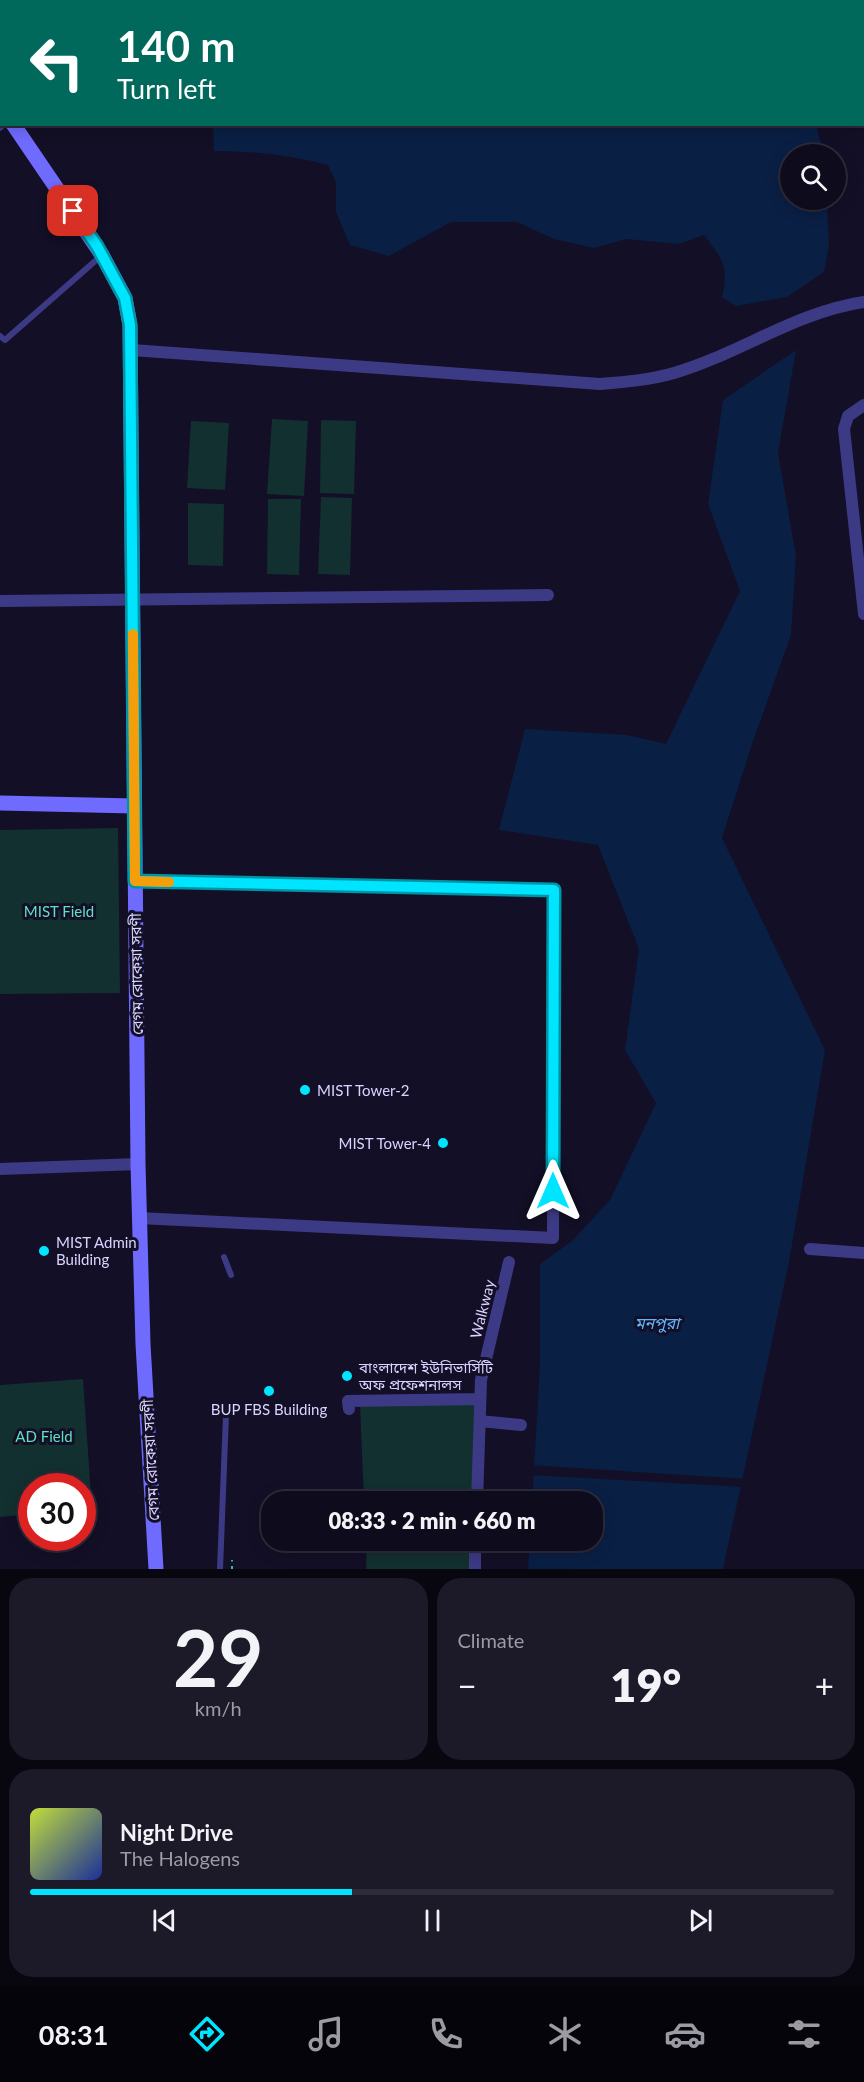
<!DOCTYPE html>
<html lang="en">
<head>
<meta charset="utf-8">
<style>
  body { margin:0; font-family:Lato,"Noto Sans Bengali",sans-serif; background:#1c1929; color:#f1f3f6; height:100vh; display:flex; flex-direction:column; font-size:22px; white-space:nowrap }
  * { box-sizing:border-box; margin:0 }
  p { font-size:20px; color:#9b9ba3 }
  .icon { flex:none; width:33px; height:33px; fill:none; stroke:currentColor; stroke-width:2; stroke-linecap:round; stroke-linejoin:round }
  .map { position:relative; height:1569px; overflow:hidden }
  .drawer { display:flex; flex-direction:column; gap:9px; padding:9px; background:#08060f; flex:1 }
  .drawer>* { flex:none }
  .banner { position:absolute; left:0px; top:0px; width:864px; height:126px; box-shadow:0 3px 15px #0003,0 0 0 2px #2e2b3b; background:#00695c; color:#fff; overflow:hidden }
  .tools { position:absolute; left:780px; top:144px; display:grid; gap:12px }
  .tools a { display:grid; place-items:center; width:66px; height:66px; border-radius:50%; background:#0e0b1c; box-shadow:0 3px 15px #0003,0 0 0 2px #2e2b3b; font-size:30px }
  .speed { position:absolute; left:18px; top:1473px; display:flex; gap:12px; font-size:30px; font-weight:700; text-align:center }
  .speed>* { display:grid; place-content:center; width:78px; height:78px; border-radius:50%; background:#0e0b1c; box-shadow:0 3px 15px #0003,0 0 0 2px #2e2b3b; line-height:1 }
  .speed .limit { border:9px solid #d22; background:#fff; color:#111 }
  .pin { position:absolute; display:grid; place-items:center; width:51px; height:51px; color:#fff; margin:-26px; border-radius:12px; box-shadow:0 3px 9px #0006 }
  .me { position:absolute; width:66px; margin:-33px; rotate:0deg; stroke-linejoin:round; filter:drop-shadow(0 0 4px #0008) }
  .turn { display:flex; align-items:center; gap:21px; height:126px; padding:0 18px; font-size:27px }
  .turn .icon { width:78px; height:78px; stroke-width:2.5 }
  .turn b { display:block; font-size:42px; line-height:51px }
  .big { font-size:45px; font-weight:800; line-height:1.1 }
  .drawer .widget { flex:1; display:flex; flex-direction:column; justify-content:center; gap:9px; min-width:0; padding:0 21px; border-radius:24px; background:#1c1929 }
  .drawer .dial { align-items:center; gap:0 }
  .dial b { font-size:78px; line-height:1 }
  .song { display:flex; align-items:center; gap:18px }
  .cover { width:72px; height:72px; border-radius:9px; background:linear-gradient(135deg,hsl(70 70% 55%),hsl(230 70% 35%)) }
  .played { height:6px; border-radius:3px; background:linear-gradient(90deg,#00e5ff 40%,#2e2b3b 40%) }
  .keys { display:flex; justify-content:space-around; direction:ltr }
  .heat { display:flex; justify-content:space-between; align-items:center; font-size:33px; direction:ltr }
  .drawer .tiles { flex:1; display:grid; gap:9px; grid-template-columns:1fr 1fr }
  .widget:last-child { grid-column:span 2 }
  .trip { position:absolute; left:261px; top:1491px; width:342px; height:60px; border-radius:24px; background:#0e0b1c; box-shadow:0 3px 15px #0003,0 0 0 2px #2e2b3b; font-weight:800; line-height:60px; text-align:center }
  .tab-bar { display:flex; height:96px; justify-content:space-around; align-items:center; background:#06040b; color:#9b9ba3 }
  .tab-bar .icon { width:42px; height:42px }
  .tab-bar .current { color:#00e5ff }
  .tab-bar b { font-size:27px; color:#f1f3f6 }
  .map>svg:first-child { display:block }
</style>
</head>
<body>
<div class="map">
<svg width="864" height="1569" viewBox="0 0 864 1569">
  <rect width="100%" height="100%" fill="#130f26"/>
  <path fill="#12302f" d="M272,419L308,421L304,496L267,494Z
    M321,420L356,421L354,494L320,493Z
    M191,421L229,423L225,490L187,488Z
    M321,497L352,498L350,575L318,574Z
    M268,499H301L299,575L267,574Z
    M188,503L224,504L223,566L188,565Z
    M118,828L120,993L0,994V830Z
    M83,1379L92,1510L83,1511L82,1486H32L31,1514L0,1517V1385Z
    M476,1404L473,1501H364L360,1405Z
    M367,1541H470V1569H366Z"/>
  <path fill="#0a1f44" d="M0,0H497V1L1,3Z
    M213,125H816L824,154H790V200H827L829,245L824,272L787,297L736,306L722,297C729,266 723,260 704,235L679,244L627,239L594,248L554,239L517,222H451L389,256L350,245L336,212V182L328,165C290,155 252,151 214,151Z
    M796,350L778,453L796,556L791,635L752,744L722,838L825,1050L789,1262L723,1569H528L530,1541L592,1540V1502L532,1501L540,1367V1264L572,1241L610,1200L656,1103L625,1050L639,949L598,845L499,830L525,729L627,735L666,744L740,591L708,504L723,400Z"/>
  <path fill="#130f26" d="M530,1465L746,1479L744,1487L530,1475Z"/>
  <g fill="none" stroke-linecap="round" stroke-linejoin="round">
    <path stroke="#2fb8b0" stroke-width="2" stroke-dasharray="3 4.5" stroke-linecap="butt" d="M232,1569V1560"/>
    <path stroke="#3d3a85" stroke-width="6" d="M0,128L4,124
      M0,336L5,340L102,255
      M224,1257L231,1275
      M220,1569L226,1415"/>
    <path stroke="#3d3a85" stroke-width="12" d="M132,350L600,384C625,382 650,380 674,373C739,354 796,312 864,302
      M864,405L848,416L844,429L864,614
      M0,601L548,595
      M135,881L554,890L553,1238L139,1218
      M0,1169L138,1164
      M810,1249L864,1253
      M349,1409L348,1401L480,1399
      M480,1421L521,1425
      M477,1500L493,1502
      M477,1502L481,1380L509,1262
      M475,1569V1540"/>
    <path stroke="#6f6bff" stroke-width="15" d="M0,106L2,108
      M13,124L102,255L125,298L130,325L138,1164L143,1344L156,1569
      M0,803L134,806"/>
  </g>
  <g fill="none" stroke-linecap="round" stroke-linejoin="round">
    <g stroke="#0095a6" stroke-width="15">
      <path id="route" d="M73,211L97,246L125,298L130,325L135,881L554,890L553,1191"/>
    </g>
    <use href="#route" stroke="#00e5ff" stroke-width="10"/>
    <path stroke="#f59e0b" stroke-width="10" d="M133,634L135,881L169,882"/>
  </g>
  <g fill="#00e5ff" stroke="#130f26" stroke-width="2">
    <circle cx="305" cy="1090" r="6"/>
    <circle cx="443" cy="1143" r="6"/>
    <circle cx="44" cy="1251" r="6"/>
    <circle cx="347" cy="1376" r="6"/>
    <circle cx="269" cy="1391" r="6"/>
  </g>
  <g text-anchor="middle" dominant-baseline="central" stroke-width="6" stroke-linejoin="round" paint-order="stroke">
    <g font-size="15" fill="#5fe0c0" stroke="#130f26">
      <text x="59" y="911">MIST Field</text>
      <text x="44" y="1436">AD Field</text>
    </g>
    <g font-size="15" fill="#d9d4ff" stroke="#130f26">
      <text transform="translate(136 974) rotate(-91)">বেগম রোকেয়া সরণী</text>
      <text transform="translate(482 1309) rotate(-76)">Walkway</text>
      <text transform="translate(150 1460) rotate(-93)">বেগম রোকেয়া সরণী</text>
    </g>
    <g font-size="15" fill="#d9d4ff" stroke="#130f26" text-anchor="start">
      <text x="317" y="1090">MIST Tower-2</text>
      <text x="431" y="1143" text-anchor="end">MIST Tower-4</text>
      <text x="56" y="1242">MIST Admin<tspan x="56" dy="17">Building</tspan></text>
      <text x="359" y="1367">বাংলাদেশ ইউনিভার্সিটি<tspan x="359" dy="17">অফ প্রফেশনালস</tspan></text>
      <text x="269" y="1409" text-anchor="middle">BUP FBS Building</text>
    </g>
    <g font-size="16" font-style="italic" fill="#62b6ff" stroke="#130f26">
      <text x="657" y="1322">মনপুরা</text>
    </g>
  </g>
</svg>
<div class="tools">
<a><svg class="icon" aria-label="search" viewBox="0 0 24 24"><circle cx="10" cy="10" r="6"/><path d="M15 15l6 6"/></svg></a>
</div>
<div class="speed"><div class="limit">30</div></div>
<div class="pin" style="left:73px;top:211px;background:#d93025"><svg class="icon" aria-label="arrive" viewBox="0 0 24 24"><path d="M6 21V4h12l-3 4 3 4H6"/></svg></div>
<svg class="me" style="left:553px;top:1191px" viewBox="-20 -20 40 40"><path d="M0-17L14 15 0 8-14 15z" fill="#00e5ff" stroke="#fff" stroke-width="4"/></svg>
<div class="trip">08:33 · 2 min · 660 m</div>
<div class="banner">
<div class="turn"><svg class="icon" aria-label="left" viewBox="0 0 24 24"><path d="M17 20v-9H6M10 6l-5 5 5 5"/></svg><div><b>140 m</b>Turn left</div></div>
</div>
</div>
<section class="drawer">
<div class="tiles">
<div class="widget dial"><b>29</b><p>km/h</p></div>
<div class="widget"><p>Climate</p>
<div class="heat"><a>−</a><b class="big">19°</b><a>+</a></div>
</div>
<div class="widget">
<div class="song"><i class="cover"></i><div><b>Night Drive</b><p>The Halogens</p></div></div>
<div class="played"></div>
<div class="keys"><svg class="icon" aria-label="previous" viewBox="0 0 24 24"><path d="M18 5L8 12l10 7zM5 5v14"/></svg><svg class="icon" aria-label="pause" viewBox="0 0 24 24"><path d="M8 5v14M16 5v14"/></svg><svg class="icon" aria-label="next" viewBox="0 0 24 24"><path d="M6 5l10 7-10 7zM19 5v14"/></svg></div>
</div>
</div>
</section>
<nav class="tab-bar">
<b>08:31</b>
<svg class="icon current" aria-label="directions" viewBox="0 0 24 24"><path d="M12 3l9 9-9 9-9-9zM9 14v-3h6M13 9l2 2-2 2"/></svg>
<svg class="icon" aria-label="music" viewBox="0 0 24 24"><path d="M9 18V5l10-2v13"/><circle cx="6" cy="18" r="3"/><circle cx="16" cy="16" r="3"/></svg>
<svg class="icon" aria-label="phone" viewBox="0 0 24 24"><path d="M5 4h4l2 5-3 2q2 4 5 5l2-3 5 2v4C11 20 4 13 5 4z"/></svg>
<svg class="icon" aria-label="climate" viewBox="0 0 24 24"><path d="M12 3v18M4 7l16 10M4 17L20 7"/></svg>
<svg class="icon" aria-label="car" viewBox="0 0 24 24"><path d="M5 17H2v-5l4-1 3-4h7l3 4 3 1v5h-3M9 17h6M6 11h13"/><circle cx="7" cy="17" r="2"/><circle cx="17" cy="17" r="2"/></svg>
<svg class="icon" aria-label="filters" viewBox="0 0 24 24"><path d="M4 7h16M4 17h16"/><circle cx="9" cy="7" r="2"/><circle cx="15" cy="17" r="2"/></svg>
</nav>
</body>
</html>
